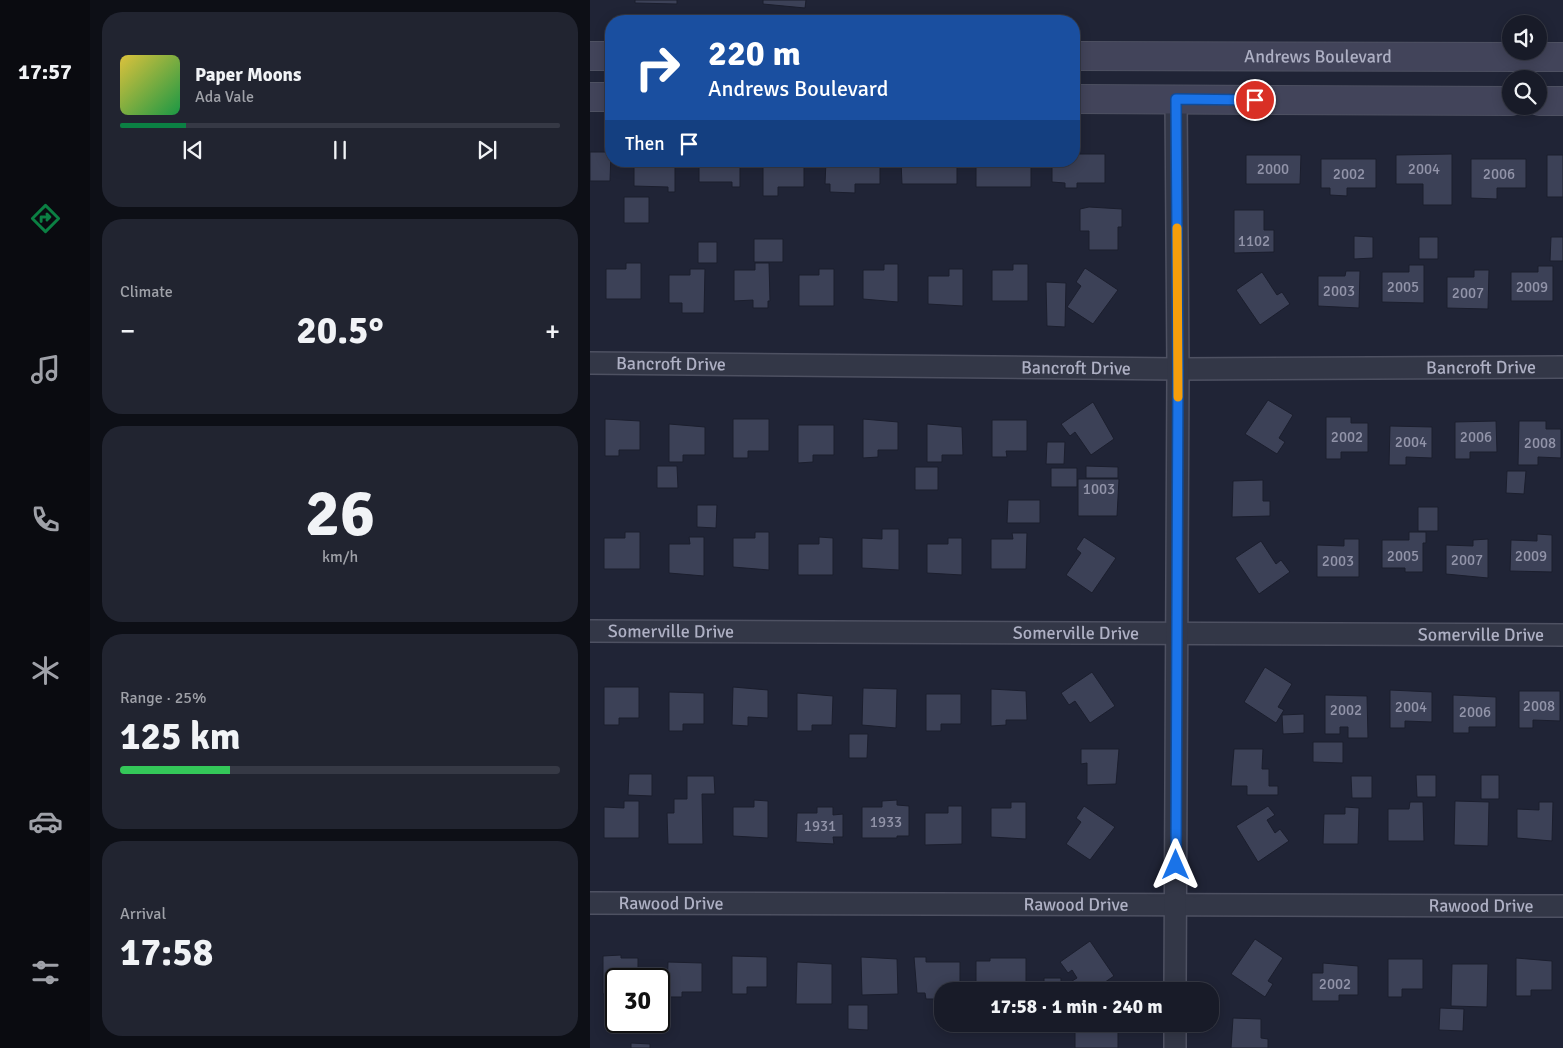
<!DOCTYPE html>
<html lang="en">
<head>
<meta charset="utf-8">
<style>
  body { margin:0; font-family:Signika,sans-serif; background:#212430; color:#f1f3f6; height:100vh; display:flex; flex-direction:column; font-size:19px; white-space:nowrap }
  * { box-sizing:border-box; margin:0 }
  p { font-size:16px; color:#9fa1a8 }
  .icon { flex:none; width:28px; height:28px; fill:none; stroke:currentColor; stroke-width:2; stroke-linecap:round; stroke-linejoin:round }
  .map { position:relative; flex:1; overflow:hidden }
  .sheet { display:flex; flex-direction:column; gap:12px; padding:12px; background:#0d0f16; width:500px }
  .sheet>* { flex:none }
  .banner { position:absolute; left:15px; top:15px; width:475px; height:152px; border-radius:20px; box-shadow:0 2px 12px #0003,0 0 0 1px #363945; background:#1a4fa0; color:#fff; overflow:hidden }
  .controls { position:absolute; left:912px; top:15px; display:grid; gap:10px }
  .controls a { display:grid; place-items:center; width:45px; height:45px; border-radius:50%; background:#181b28; box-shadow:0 2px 12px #0003,0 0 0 1px #363945; font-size:25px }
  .speed { position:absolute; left:15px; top:968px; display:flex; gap:10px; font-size:25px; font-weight:700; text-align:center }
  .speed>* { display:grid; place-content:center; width:65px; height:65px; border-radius:50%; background:#181b28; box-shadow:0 2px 12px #0003,0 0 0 1px #363945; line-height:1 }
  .speed .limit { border:2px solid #111; border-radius:8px; background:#fff; color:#111 }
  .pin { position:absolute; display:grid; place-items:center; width:42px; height:42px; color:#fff; margin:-21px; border:2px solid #fff; border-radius:50%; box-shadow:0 1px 5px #0007 }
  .me { position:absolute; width:55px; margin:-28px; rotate:0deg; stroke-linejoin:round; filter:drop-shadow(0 0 4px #0008) }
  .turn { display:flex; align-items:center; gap:18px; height:105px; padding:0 20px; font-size:22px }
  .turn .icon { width:65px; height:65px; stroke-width:2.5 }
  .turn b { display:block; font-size:35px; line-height:42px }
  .then { display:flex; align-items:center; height:48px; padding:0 20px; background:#0003; gap:10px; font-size:19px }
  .big { font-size:38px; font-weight:700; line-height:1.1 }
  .sheet .card { flex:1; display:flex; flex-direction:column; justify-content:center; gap:8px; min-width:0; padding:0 18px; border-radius:20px; background:#212430 }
  .sheet .dial { align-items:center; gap:0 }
  .dial b { font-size:65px; line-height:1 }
  .song { display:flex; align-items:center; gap:15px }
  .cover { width:60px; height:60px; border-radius:8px; background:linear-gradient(135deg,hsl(50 70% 55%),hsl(140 70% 35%)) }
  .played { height:5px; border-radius:2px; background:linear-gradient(90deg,#0b8043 15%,#363945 15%) }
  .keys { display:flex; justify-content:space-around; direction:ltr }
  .heat { display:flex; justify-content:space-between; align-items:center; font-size:28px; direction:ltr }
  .charge { height:8px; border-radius:4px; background:linear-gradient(90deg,#34c759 25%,#363945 0) }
  .trip { position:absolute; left:344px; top:982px; width:285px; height:50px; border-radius:20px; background:#181b28; box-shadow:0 2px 12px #0003,0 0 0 1px #363945; font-weight:700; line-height:50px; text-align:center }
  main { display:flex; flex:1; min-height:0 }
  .tabs { display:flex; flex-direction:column; width:90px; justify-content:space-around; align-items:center; background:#0a0b10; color:#9fa1a8 }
  .tabs .icon { width:35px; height:35px }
  .tabs .on { color:#0b8043 }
  .tabs b { font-size:22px; color:#f1f3f6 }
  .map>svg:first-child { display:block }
</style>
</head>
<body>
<main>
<nav class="tabs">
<b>17:57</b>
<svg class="icon on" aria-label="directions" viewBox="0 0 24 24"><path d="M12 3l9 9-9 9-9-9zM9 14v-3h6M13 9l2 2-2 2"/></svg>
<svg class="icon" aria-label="music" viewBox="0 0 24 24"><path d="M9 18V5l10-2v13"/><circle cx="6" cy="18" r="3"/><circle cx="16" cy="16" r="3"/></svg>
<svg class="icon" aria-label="phone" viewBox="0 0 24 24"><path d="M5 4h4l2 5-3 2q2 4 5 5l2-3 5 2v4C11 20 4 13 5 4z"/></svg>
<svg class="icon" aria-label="climate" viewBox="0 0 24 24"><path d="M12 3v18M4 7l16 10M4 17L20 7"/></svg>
<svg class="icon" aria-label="car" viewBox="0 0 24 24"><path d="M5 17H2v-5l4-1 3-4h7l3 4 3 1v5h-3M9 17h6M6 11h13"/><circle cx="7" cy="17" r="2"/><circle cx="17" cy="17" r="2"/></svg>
<svg class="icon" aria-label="filters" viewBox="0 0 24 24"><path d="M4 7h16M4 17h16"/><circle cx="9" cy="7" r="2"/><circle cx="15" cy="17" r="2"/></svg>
</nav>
<section class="sheet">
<div class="card">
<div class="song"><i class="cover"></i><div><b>Paper Moons</b><p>Ada Vale</p></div></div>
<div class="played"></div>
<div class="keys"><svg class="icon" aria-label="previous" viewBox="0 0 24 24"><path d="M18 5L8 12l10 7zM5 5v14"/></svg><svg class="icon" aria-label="pause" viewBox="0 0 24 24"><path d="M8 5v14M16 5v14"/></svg><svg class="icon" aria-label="next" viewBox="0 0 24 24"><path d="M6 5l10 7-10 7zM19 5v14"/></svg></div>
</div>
<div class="card"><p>Climate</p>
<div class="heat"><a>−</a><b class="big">20.5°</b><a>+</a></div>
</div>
<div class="card dial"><b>26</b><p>km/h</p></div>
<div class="card"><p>Range · 25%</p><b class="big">125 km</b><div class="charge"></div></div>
<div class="card"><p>Arrival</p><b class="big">17:58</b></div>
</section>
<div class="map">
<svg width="973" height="1048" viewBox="0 0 973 1048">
  <rect width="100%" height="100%" fill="#202436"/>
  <path fill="#3c4157" stroke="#1b1e2d" d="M45,0H87V4L45,3Z
    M173,0H216L215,8L173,4Z
    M0,152H21L20,181H0Z
    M484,154H515V183H487V188H475V183L462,182V161H484Z
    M862,154V205H833V184H806V155Z
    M656,155H711L710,184H656Z
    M957,155H973V197H957Z
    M731,159H786V188H757V196L740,195V188H731Z
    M881,159H936V188H907V199L881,198Z
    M44,161H85V192H78V187L44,186Z
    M109,161H150V187H142V182H109Z
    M173,161H214V187H188V196H173Z
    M236,161H290V184H265V193L240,192V184H235Z
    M311,161H367V184H312Z
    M386,161H441V187H386Z
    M34,197H59V223H34Z
    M499,207L532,209V227H528V250H499V231H490V209Z
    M644,210H674V230H684V252L644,253Z
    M764,236L783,237V258L764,259Z
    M829,237H848V259H829Z
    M961,237H973V261H960Z
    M164,239H193V262H164Z
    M108,242H127V263H108Z
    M36,263H51V299H16V269H36Z
    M165,263H179L180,301H178V308H163V300L144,301V270H165Z
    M294,264H308V302L273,299V270H294Z
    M423,264H438V301H402V270H423Z
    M819,265H834V303L792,302V272H819Z
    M948,266H963V301H921V272H948Z
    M495,268L528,290L503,324L477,307L491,286L486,282Z
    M100,269H115L114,313H92V303H79V275H100Z
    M229,269H244V306H209V275H229Z
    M359,269H373V306L338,304V276H359Z
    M884,270H899L898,309L857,308V277H884Z
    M756,271H770L769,308L728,306V276H755Z
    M672,272L687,295L692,292L700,304L670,325L646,290Z
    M456,282L476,283L475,327L457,326Z
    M678,400L703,415L689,438L695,442L687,454L655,434Z
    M503,402L524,439L501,455L485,432L480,436L471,424Z
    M736,417H761V423H778V452H751V459H736Z
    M15,419L50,421V450H29V456H15Z
    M143,419H179V451H158V458H143Z
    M273,419L308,422V450H288V457L273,458Z
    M402,420H437V451H416L417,457H402Z
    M906,421L907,452H880V459H865V422Z
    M929,421H956V429H971V458L948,457V465H928Z
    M79,424L115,427V455H93V462H79Z
    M337,424L372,427L373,455H352V462H337Z
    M208,425H244V455H223V462L208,463Z
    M800,426L842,427V458L816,457V465H799Z
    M457,442H475L474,464H456Z
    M67,466H87L88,488H67Z
    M496,466L528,467V478H496Z
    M325,467H348V490H325Z
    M461,468H487V487H461Z
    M917,471H936L934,494L916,493Z
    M488,479H529L527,516H488Z
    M673,480V501H680V516L642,517L643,481Z
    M418,500H450V523H417Z
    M107,505H127L126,528L107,527Z
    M828,507H848V531H828Z
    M292,529H309V570L272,568V538L292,539Z
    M35,532H50V569H14V538H35Z
    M165,532H179V570L143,567V538H165Z
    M819,532H836V543H833V572H815V568H792V540H819Z
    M422,533H437L436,569H401V539H423Z
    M947,534L962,535V572L920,571L921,540L947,541Z
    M99,537H114V576L79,573V544H100Z
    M229,537L243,538V575H208V544H229Z
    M494,537L526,558L502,593L476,575L491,553L486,549Z
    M358,538H372V575L337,573V544H358Z
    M754,539H769V577H727V545L754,546Z
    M898,539V578L856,574V545L883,546V540Z
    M671,541L686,564L691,560L700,572L669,594L645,558Z
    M675,667L702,684L688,707L694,710L686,723L654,702Z
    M502,672L525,706L500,723L485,701L479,705L471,693Z
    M14,687H49V718H29V725H14Z
    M143,687L178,690V718L158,717V726L142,725Z
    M273,688L307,689L306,728L272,725Z
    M401,689L436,691L437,720H416V725L401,726Z
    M800,690L842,692V722L815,721V728H800Z
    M929,691H970V721L943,720V728H929Z
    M79,692L114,693V724H93V731H79Z
    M207,693L243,696L242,725H222V731H207Z
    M336,694H371V724H351V731H336Z
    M735,695L777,696L778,738H758V727H750V734H735Z
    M863,695L906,697V727H879V733H863Z
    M714,714V733L693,734L692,715Z
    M259,734H278L277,758H259Z
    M723,742H753V763L723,762Z
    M491,749H529L526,784L497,785V763L491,764Z
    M644,749H673L672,769H679V786H688V795H657V786H641Z
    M39,774H62V796L38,795Z
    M826,775H846V797H827Z
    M891,775H909V799H891Z
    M97,776H124L125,794H112L113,844H78L77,813H84V799H97Z
    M761,776H782V798H762Z
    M164,800L178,801V838L143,836V807H164Z
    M307,800V805L319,806V836H307V838H272V807H292V801Z
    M34,801H49V838H14V807L34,808Z
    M865,801L899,802L898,846L864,845Z
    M421,802H436V839L401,837V808H421Z
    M820,802H833L834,841H798V809H819Z
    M949,802H963L962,841L927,838V809L949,810Z
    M358,806H372V844L335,845V813H358Z
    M494,806L525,827L500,860L476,844L491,822L486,818Z
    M678,806L685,815L677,820L685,833L690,829L699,841L668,862L646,826Z
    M227,807H243V815L253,814V837H243L244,844L206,842L207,813H227Z
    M755,807L769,808L768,844H733L734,814H755Z
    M665,939L693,958L678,981L683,984L675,997L641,974Z
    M500,941L524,976L502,991H489L482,981L487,978L482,970L478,973L470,962Z
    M31,955V958H48V979H26V994H13V956Z
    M142,956L177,957V987H157V994H142Z
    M271,957L307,959L308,994L272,995Z
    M324,957H336V962H370V991H352V994H349V999H336L335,993H327Z
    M400,958H436V988H415V991H401V986L386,987V961H400Z
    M926,958L962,961V990H941V996H926Z
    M798,959H833V989H812V997H798Z
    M78,962L112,963V992H92V997H77Z
    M207,962L242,964V1004H206Z
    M733,963L768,966V995H749V1001H722V973H733Z
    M862,964H898L897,1007L861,1006Z
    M454,978H471V991H454Z
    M258,1005H278V1030L258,1029Z
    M850,1008L874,1009L873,1031L849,1030Z
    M643,1018L671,1019V1038L678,1039V1048H641Z
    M491,1024H528V1048H485V1031H491Z
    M41,1043L60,1044V1048H41Z"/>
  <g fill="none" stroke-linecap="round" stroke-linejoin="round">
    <g stroke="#4e5162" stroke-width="24">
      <g id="street">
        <path id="s1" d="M0,363L588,369L973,367"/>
        <path id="s2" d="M0,631L973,635"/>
        <path id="s3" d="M0,903L973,906"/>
        <path d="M585,991L588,369L586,99"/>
        <path d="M585,1048V1024"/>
      </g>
    </g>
    <g stroke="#4e5162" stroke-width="30">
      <g id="secondary">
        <path d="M0,56H21"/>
        <path id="s4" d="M484,56L973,57"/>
        <path d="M0,97H21"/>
        <path d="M484,99L921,101"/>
        <path d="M949,101H973"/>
      </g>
    </g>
    <use href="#street" stroke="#333747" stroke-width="21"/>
    <use href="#secondary" stroke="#42445a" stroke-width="28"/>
  </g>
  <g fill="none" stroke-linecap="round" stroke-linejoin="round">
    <g stroke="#114b97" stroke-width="12">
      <path id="route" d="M586,865L588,369L586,99L665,100"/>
    </g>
    <use href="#route" stroke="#1a73e8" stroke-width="9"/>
    <path stroke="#f59e0b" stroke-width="9" d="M587,228L588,397"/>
  </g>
  <g text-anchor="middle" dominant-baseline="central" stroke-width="4.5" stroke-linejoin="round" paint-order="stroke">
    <g font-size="15" fill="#9294a9">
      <text x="683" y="169">2000</text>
      <text x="834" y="169">2004</text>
      <text x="759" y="174">2002</text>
      <text x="909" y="174">2006</text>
      <text x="664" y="241">1102</text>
      <text x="813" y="287">2005</text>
      <text x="942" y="287">2009</text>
      <text x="749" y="291">2003</text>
      <text x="878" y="293">2007</text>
      <text x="757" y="437">2002</text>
      <text x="886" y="437">2006</text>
      <text x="821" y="442">2004</text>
      <text x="950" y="443">2008</text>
      <text x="509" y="489">1003</text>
      <text x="813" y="556">2005</text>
      <text x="941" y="556">2009</text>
      <text x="877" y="560">2007</text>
      <text x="748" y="561">2003</text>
      <text x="949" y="706">2008</text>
      <text x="821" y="707">2004</text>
      <text x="756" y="710">2002</text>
      <text x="885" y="712">2006</text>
      <text x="296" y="822">1933</text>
      <text x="230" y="826">1931</text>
      <text x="745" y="984">2002</text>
    </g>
    <g font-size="18" fill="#aeb0c4" stroke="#191c2b">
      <text stroke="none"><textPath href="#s4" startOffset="244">Andrews Boulevard</textPath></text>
      <text stroke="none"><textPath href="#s1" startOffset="81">Bancroft Drive</textPath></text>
      <text stroke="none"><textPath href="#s1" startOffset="486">Bancroft Drive</textPath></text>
      <text stroke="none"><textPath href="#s1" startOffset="891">Bancroft Drive</textPath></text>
      <text stroke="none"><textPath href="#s2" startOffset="81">Somerville Drive</textPath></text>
      <text stroke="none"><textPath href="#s2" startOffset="486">Somerville Drive</textPath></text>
      <text stroke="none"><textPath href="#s2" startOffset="891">Somerville Drive</textPath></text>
      <text stroke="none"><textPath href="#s3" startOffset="81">Rawood Drive</textPath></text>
      <text stroke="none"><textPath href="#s3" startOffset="486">Rawood Drive</textPath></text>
      <text stroke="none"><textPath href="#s3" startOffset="891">Rawood Drive</textPath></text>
    </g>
  </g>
</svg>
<div class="controls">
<a><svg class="icon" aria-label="sound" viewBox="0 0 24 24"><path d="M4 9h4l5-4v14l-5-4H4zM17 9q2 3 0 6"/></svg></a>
<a><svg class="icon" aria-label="search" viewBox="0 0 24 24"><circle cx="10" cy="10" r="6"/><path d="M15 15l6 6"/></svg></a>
</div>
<div class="speed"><div class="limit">30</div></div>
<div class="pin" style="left:665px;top:100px;background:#d93025"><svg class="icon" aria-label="arrive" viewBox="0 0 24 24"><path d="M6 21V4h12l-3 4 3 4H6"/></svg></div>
<svg class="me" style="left:586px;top:865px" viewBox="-20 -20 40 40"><path d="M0-17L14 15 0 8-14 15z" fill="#1a73e8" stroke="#fff" stroke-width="4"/></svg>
<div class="trip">17:58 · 1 min · 240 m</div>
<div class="banner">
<div class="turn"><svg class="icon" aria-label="right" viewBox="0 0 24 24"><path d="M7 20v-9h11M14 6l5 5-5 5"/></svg><div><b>220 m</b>Andrews Boulevard</div></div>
<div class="then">Then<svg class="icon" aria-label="arrive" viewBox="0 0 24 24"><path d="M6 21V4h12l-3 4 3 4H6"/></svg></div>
</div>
</div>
</main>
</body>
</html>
